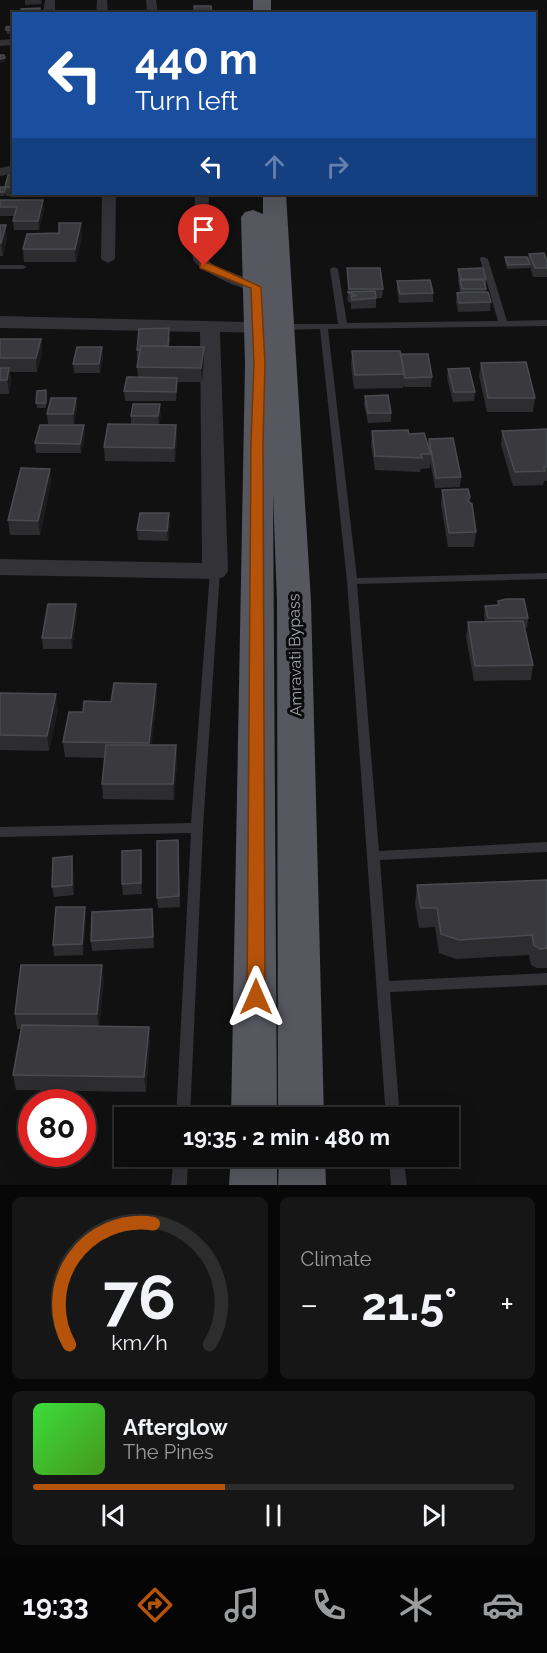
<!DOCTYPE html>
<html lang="en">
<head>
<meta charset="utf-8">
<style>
  body { margin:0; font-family:Raleway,sans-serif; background:#161617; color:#f1f3f6; height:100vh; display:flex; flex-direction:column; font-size:22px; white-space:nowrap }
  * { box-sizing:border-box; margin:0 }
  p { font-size:20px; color:#9a9c9e }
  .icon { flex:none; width:33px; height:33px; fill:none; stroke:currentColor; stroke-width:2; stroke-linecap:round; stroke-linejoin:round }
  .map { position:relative; height:1185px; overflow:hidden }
  .sheet { display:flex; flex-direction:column; gap:12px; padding:12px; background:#070708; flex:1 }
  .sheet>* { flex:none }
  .hud { position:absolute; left:12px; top:12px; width:524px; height:183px; border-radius:0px; box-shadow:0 6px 24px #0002,0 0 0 2px #2d2d2e; background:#1a4fa0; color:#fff; overflow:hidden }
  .speed { position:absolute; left:18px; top:1089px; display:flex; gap:12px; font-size:30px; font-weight:700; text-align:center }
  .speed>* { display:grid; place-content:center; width:78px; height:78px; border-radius:50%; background:#0d0d0e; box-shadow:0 6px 24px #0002,0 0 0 2px #2d2d2e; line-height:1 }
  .speed .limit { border:9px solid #d22; background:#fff; color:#111 }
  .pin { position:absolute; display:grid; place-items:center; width:51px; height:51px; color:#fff; margin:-62px -26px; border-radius:50% 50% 50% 0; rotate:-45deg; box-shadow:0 0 6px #0007 }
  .pin .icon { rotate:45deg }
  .me { position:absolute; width:66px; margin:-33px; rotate:0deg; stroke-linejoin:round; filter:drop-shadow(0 0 4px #0008) }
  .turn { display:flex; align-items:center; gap:21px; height:126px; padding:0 24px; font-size:27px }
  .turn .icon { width:78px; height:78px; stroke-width:2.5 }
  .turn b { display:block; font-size:42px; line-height:51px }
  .lanes { display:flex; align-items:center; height:57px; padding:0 24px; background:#0003; justify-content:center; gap:30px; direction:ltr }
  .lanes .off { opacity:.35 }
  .big { font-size:45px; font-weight:700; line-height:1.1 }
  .sheet .widget { flex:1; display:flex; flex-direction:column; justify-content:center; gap:9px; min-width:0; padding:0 21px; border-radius:9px; background:#161617 }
  .sheet .dial { align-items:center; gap:0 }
  .dial svg { height:156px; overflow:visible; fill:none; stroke:#2d2d2e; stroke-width:7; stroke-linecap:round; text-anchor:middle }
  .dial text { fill:#f1f3f6; stroke:none }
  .song { display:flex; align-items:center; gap:18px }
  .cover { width:72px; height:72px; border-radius:9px; background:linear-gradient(135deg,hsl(120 70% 55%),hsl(100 70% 35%)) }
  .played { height:6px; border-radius:3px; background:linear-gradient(90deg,#b45309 40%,#2d2d2e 40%) }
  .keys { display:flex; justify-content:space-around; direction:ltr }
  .heat { display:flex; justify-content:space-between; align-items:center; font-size:33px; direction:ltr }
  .sheet .tiles { flex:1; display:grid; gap:12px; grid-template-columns:1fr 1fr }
  .widget:last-child { grid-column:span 2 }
  .trip { position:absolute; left:114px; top:1107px; width:345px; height:60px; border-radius:0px; background:#0d0d0e; box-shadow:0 6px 24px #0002,0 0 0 2px #2d2d2e; font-weight:700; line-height:60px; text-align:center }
  .dock { display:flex; height:96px; justify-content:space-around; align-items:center; background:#050506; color:#9a9c9e }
  .dock .icon { width:42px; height:42px }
  .dock .on { color:#b45309 }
  .dock b { font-size:27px; color:#f1f3f6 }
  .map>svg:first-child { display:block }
</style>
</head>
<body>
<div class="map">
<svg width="547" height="1185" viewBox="0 0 547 1185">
  <rect width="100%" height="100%" fill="#111112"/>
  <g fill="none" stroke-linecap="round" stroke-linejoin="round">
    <path fill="#323237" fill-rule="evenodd" d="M481,257H484L488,259L507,321L547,320V326L328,329L357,578L547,573V579L357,584L379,851L547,842V852L380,860L389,981L547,973V985L390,992L400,1118H386L347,581L320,329L282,330L278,327L282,324H338L330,269L334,267L338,269L347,323L498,321L480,259Z
      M0,265H23L27,267L23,269H0Z
      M215,568L220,571L203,828L190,1118H176L191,833L0,837V827L191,823L210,571Z
      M174,1156H188L187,1185H171Z
      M389,1156H403L407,1185H391Z"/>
    <path fill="#323237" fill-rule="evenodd" d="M45,0H55V14H43Z
      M97,0H107L108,14H96Z
      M146,0H156L158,14H147Z
      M14,39V45L0,46V40Z
      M14,165V173L0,176V168Z
      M102,194H116L115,259L108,263L101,259Z
      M195,194H209L207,259L213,265L261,284L264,287L261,290C246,294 202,272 193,260Z"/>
    <path fill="#323237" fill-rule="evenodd" d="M0,316L286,323L289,327L286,331L279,333L220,332L228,571L224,577L215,579L0,575V559L202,563L200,332L0,328Z"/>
    <path fill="#56575f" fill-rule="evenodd" d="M253,0H271V14H253Z
      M263,194H286L311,601L324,1118H278L277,601L273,494L277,1118H231L245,364L241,217L245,212L253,210L263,214Z
      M231,1156H277V1185H229Z
      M279,1156H325L326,1185H278Z"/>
  </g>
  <path fill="#2d2d30" d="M25,0H41L42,4L25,5Z
    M40,8V14H21V9Z
    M14,26V34H7L6,27Z
    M14,175V194H41L40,196H6L5,193L4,196H0V187H5Z
    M0,200L44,209L39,230H14L13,221L14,216H0V217Z
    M0,225L7,238L3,256H0Z
    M82,236L76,262H24L23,249Z
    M529,254L547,261V277H533L530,267L529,268L507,269L505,262V257L528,259Z
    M347,268L383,289L382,298H376V308L351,309V303L347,301L348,292Z
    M458,269L486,279V292L491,302L490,311L458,312L456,302L457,293H460L458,278Z
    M397,281L433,293V302L399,303L397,290Z
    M170,338L169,346L204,360L202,382H178L176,401H125L124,391L138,377L137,367L139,359H137V350Z
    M0,339H41L42,353L37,372H10L11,382L9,394H0Z
    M102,347L103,357L100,373H74L73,364Z
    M352,351L401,356L432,377L431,387H404V384L403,388L354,389L351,365Z
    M481,363L535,398L533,412H487L479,376Z
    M448,369L475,392L474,401L453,402L447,378Z
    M46,390V408H37L36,403Z
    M365,396L391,413V422L368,423L364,405Z
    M76,398L77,408L74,424H48L47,414Z
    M161,414L159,424L176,425L177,439L175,462L105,461L104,447L131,424V416Z
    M547,429V481H544L543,485L513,486L501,445L502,431Z
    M372,431L409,434L428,446L429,439L461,477L460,487L435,488L430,461V468L421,469L420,472L375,470L371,445Z
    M85,435L81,453H36L35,443Z
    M50,469L51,483L40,535H10L8,520Z
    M442,490L470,497L469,503L476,532L474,547H448L441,504Z
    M170,523L168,541L138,540L137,530Z
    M498,601L528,618L527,628H525L533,665L531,680L474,681L466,637L468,622L485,621L484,616L485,606L497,605Z
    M76,604L77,614L72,649H43L42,638Z
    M0,693L58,709L49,751L0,750Z
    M157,699L151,745H176L177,761L174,800L103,799L102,784L105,758L65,757L63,742L83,712L111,702Z
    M178,840L180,907L158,908L157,898Z
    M72,856L73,867L74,895L54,897L52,887Z
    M142,860V894L123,895L122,884Z
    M547,880V968H537L531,965L529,955L456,959L439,953L435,927L419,928L415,904L417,885Z
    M152,909L154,948L92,951L91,941Z
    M86,917L83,955L54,956L53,945Z
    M104,980L99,1026L149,1027L150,1042L146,1092L16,1090L13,1075L21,1029H17L15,1014Z"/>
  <path fill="#1c1c1e" d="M5,58V62L0,63V59Z
    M43,200L44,209L39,230L38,221Z
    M81,223L82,236L76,262L75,249Z
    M6,225L7,238L3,256L1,243Z
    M41,339L42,353L37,372L36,358Z
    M102,347L103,357L100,373L99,364Z
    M204,347V360L202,382L201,368Z
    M9,368L11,382L9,394L7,380Z
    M177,378L178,387L176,401V392Z
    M76,398L77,408L74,424L73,414Z
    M160,404L161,414L159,426L158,416Z
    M84,425L85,435L81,453L80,444Z
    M176,425L177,439L175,462L174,448Z
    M50,469L51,483L40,535L38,521Z
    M169,513L170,523L168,541L167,531Z
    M76,604L77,614L72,649L71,638Z
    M156,684L157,699L150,759L149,743Z
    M56,694L58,709L49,751L47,736Z
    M176,745L177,761L174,800L173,784Z
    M141,850L142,860V894L141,883Z
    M72,856L73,867L74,895L72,885Z
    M85,907L86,917L83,955L82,944Z
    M102,965L104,980L99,1029L97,1014Z
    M149,1027L150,1042L146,1092L144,1077Z"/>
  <path fill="#3a3a3e" stroke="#4a4b50" stroke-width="1.5" d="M194,6H211L212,14H195Z
    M40,8V11L21,12V9Z
    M14,26V30H6V27Z
    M0,55H4L5,58L0,59Z
    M8,175H14V187H5Z
    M0,187H6L4,192H0Z
    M0,200H43L38,221H13L17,207H0Z
    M59,223H81L75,249H23L27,234L59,233Z
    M0,225H6L1,243H0Z
    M544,253L547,261V268H535L529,254Z
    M505,257H527L530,264L508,265Z
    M347,268H380L383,289H349Z
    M483,268L486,279H461L458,269Z
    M430,280L433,293L400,294L397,281Z
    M460,280H484L486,289H462Z
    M375,291L376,298L352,300L351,296H357L347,292Z
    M464,292H488L491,302L459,303L457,293Z
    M169,328L168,346H141L140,350H137L139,329Z
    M0,339H41L36,358H0Z
    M141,346L204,347L201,368L137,367Z
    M77,347H102L99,364H73Z
    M352,351H400L404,374L355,375Z
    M401,354H428L432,377L405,378Z
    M526,362L535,398H488L481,363Z
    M0,368H9L7,380H0Z
    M469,368L475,392H454L448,369Z
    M127,377L177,378L176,392L124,391Z
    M46,390V403H36L37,391Z
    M388,395L391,413H368L365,396Z
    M51,398H76L73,414H47Z
    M133,404H160L158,416H131Z
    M108,424L176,425L174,448L104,447Z
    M40,425H84L80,444L35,443Z
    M547,429V467H544L545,471L515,472L502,431Z
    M408,430L409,434L424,433L431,454H421L422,458L375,456L372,431Z
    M453,438L461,477L436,478L429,439Z
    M21,468L50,469L38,521L8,520Z
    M468,489L470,497L468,501L472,504L476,532L449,533L442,490Z
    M140,513H169L167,531L137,530Z
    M506,599H524L528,618H488L485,606L499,605L498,601Z
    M48,604H76L71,638H42Z
    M523,621L533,665L475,666L468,622Z
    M114,683L156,684L149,743L63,742L69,712H83L84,701L111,702Z
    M0,693L56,694L47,736L0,735Z
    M106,745H176L173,784H102Z
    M178,840L179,896L157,898V841Z
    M141,850V883L122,884V851Z
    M72,856V885L52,887L53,858Z
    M547,880V948L540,949L534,945L532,935L459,940L441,934L437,908H421L417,885Z
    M56,907H85L82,944L53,945Z
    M152,909L153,937L91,941L92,912Z
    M21,965H102L97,1014H15Z
    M22,1025L149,1027L144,1077L13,1075Z"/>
  <path fill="#b45309" stroke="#753606" stroke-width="1.5" d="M200,263H208L261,287L265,364L263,442L265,997L262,1002L256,1005L249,1002L247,997L251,442L254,364L251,288L200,268Z"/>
  <g text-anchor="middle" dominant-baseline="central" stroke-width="6" stroke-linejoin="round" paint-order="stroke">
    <g font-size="16" fill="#a3a5b2" stroke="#0c0c0d">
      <text transform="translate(295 655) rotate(-91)">Amravati Bypass</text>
    </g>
  </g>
</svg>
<div class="speed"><div class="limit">80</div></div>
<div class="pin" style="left:204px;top:266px;background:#d93025"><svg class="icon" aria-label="arrive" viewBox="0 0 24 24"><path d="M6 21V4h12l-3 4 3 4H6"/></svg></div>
<svg class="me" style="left:256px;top:997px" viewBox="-20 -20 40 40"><path d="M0-17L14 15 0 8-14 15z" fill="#b45309" stroke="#fff" stroke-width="4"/></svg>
<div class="trip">19:35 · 2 min · 480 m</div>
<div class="hud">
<div class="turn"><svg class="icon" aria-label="left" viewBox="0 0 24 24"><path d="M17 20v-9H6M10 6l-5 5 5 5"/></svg><div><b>440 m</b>Turn left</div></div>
<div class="lanes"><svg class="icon" aria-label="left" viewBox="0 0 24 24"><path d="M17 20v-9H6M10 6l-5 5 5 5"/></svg><svg class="icon off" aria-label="ahead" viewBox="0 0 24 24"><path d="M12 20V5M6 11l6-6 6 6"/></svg><svg class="icon off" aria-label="right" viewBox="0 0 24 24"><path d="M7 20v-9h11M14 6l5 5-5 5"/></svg></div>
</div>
</div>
<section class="sheet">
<div class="tiles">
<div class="widget dial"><svg viewBox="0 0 100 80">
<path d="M14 69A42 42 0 1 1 86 69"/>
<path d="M14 69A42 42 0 0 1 57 7" stroke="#b45309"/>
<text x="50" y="56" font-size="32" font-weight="700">76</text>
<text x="50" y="72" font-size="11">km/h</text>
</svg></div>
<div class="widget"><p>Climate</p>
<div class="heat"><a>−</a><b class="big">21.5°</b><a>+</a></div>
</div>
<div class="widget">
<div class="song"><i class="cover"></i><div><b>Afterglow</b><p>The Pines</p></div></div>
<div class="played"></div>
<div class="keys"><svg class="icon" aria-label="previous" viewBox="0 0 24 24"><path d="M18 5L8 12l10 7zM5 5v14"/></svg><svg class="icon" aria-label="pause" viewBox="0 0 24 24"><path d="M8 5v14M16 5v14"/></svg><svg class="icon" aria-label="next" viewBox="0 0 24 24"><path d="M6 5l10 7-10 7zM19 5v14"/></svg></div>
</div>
</div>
</section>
<nav class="dock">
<b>19:33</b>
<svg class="icon on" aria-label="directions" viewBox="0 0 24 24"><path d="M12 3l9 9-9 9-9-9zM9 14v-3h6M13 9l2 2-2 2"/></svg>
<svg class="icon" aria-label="music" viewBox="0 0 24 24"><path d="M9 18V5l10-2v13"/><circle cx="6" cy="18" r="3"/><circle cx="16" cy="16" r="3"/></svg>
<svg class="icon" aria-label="phone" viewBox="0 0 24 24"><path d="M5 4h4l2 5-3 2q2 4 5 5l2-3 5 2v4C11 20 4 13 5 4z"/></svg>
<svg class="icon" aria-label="climate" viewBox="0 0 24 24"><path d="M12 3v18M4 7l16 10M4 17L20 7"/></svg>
<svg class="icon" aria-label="car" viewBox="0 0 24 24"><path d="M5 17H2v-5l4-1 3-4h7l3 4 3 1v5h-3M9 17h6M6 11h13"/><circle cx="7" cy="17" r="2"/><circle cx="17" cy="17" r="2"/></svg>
</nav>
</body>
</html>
